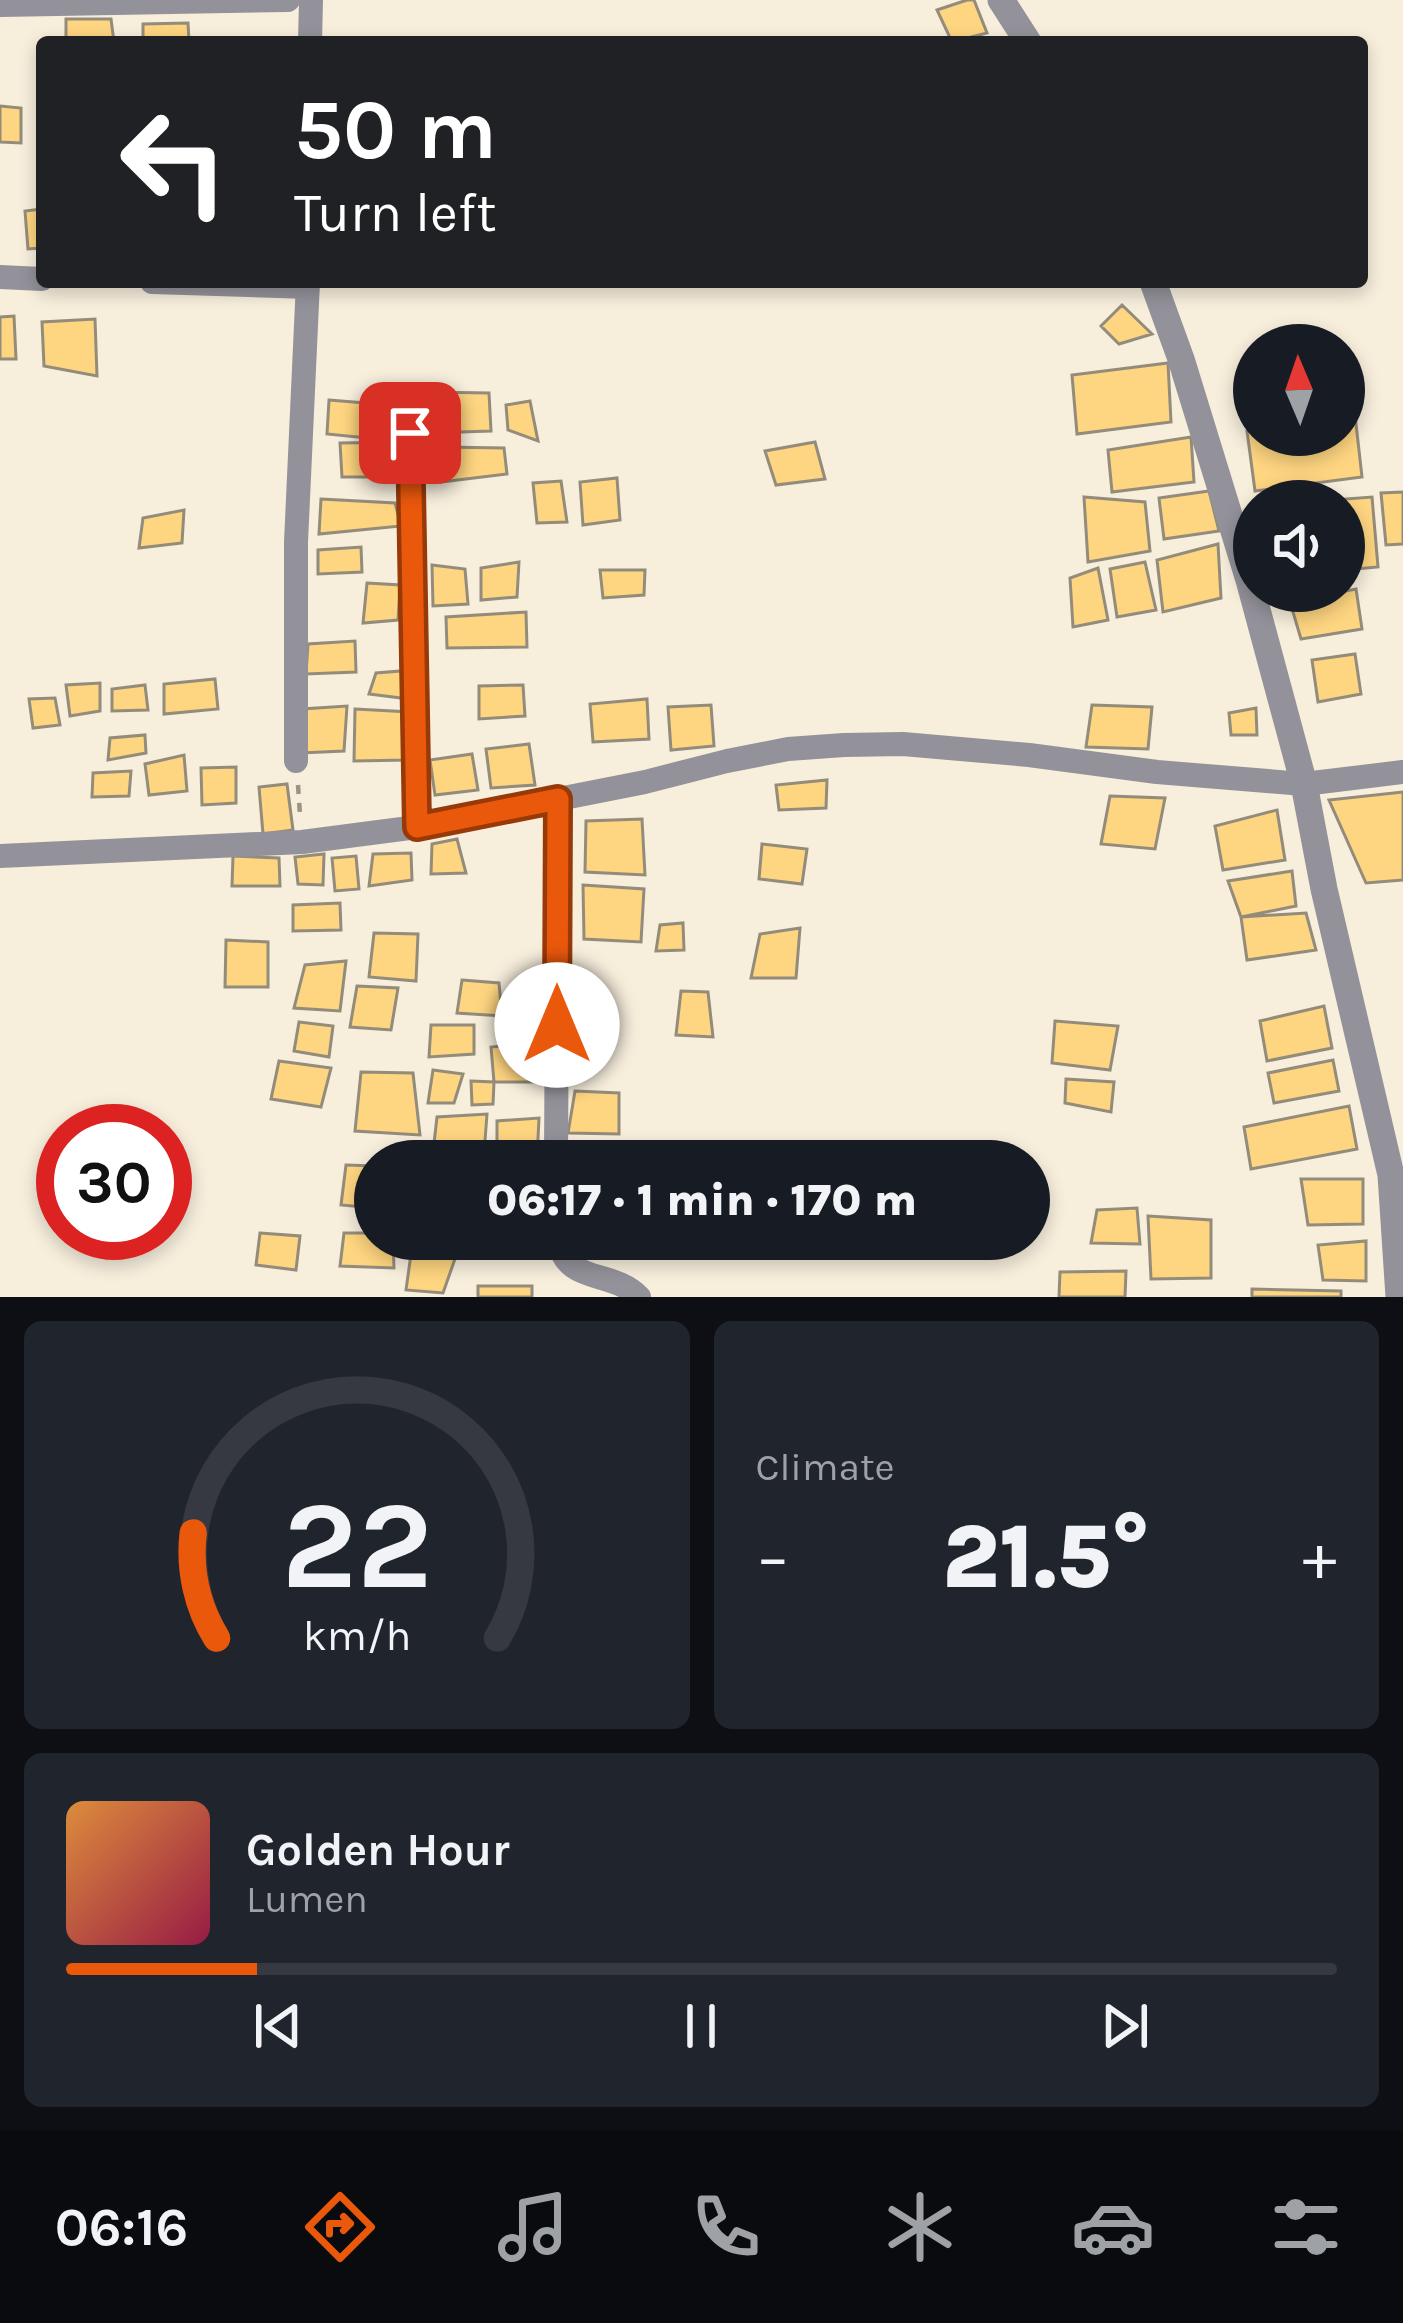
<!DOCTYPE html>
<html lang="en">
<head>
<meta charset="utf-8">
<style>
  body { margin:0; font-family:Karla,sans-serif; background:#20242c; color:#f1f3f6; height:100vh; display:flex; flex-direction:column; font-size:45px; white-space:nowrap }
  * { box-sizing:border-box; margin:0 }
  p { font-size:39px; color:#9ea1a6 }
  .icon { flex:none; width:66px; height:66px; fill:none; stroke:currentColor; stroke-width:2; stroke-linecap:round; stroke-linejoin:round }
  .map { position:relative; height:1297px; overflow:hidden }
  .sheet { display:flex; flex-direction:column; gap:24px; padding:24px; background:#0d0f14; flex:1 }
  .sheet>* { flex:none }
  .top-card { position:absolute; left:36px; top:36px; width:1332px; height:252px; border-radius:12px; box-shadow:0 6px 18px #0003; background:#202124; color:#fff; overflow:hidden }
  .needle { width:78px; rotate:358deg }
  .controls { position:absolute; left:1233px; top:324px; display:grid; gap:24px }
  .controls a { display:grid; place-items:center; width:132px; height:132px; border-radius:50%; background:#171b24; box-shadow:0 6px 18px #0003; font-size:60px }
  .speed { position:absolute; left:36px; top:1104px; display:flex; gap:24px; font-size:60px; font-weight:700; text-align:center }
  .speed>* { display:grid; place-content:center; width:156px; height:156px; border-radius:50%; background:#171b24; box-shadow:0 6px 18px #0003; line-height:1 }
  .speed .limit { border:18px solid #d22; background:#fff; color:#111 }
  .pin { position:absolute; display:grid; place-items:center; width:102px; height:102px; color:#fff; margin:-51px; border-radius:24px; box-shadow:0 6px 18px #0006 }
  .me { position:absolute; width:132px; margin:-66px; rotate:0deg; stroke-linejoin:round; filter:drop-shadow(0 0 9px #0008) }
  .turn { display:flex; align-items:center; gap:42px; height:252px; padding:0 60px; font-size:54px }
  .turn .icon { width:156px; height:156px; stroke-width:2.5 }
  .turn b { display:block; font-size:84px; line-height:102px }
  .big { font-size:90px; font-weight:800; line-height:1.1 }
  .sheet .card { flex:1; display:flex; flex-direction:column; justify-content:center; gap:18px; min-width:0; padding:0 42px; border-radius:18px; background:#20242c }
  .sheet .dial { align-items:center; gap:0 }
  .dial svg { height:312px; overflow:visible; fill:none; stroke:#363941; stroke-width:7; stroke-linecap:round; text-anchor:middle }
  .dial text { fill:#f1f3f6; stroke:none }
  .song { display:flex; align-items:center; gap:36px }
  .cover { width:144px; height:144px; border-radius:18px; background:linear-gradient(135deg,hsl(30 70% 55%),hsl(340 70% 35%)) }
  .played { height:12px; border-radius:6px; background:linear-gradient(90deg,#ea580c 15%,#363941 15%) }
  .keys { display:flex; justify-content:space-around; direction:ltr }
  .heat { display:flex; justify-content:space-between; align-items:center; font-size:66px; direction:ltr }
  .sheet .tiles { flex:1; display:grid; gap:24px; grid-template-columns:1fr 1fr }
  .card:last-child { grid-column:span 2 }
  .trip { position:absolute; left:354px; top:1140px; width:696px; height:120px; border-radius:60px; background:#171b24; box-shadow:0 6px 18px #0003; font-weight:800; line-height:120px; text-align:center }
  .tab-bar { display:flex; height:192px; justify-content:space-around; align-items:center; background:#090b0e; color:#9ea1a6 }
  .tab-bar .icon { width:84px; height:84px }
  .tab-bar .active { color:#ea580c }
  .tab-bar b { font-size:54px; color:#f1f3f6 }
  .map>svg:first-child { display:block }
</style>
</head>
<body>
<div class="map">
<svg width="1403" height="1297" viewBox="0 0 1403 1297">
  <rect width="100%" height="100%" fill="#f7eedc"/>
  <path fill="#fed580" stroke="#948c7b" stroke-width="3" d="M967,0H974L987,33L952,42L937,10Z
    M66,19H111L114,42H66Z
    M188,23L189,42H143V24Z
    M0,106L21,108V143L0,142Z
    M42,209V248L28,249L25,211Z
    M1122,305L1152,334L1119,344L1101,326Z
    M14,316L16,359H0V317Z
    M95,319L97,376L44,366L42,322Z
    M1324,333L1325,345H1257V344Z
    M1168,363L1171,422L1077,434L1072,375Z
    M426,392L489,393L491,431L429,433Z
    M329,400L402,406L407,442L327,434Z
    M530,401L538,441L508,430L506,405Z
    M1355,415L1362,477L1255,491L1247,431L1254,430V435H1344V417Z
    M1191,437L1194,482L1112,492L1108,450Z
    M407,442L408,477H342L340,443Z
    M815,442L825,479L776,485L765,451Z
    M443,447L504,448L507,474L441,482Z
    M617,478L620,520L583,525L580,482Z
    M561,481L567,522L537,523L533,483Z
    M1209,491L1219,531L1164,539L1159,498Z
    M1403,492V544L1386,545L1381,493Z
    M1084,497L1145,502L1150,551L1088,562Z
    M1372,497L1378,567L1344,570V501H1319Z
    M321,499L395,503L401,526L319,534Z
    M184,510L182,543L139,548L143,518Z
    M1218,544L1221,598L1163,612L1157,560Z
    M361,547L362,572L318,574V550Z
    M519,562L517,597L481,600V568Z
    M1145,562L1156,610L1117,617L1110,569Z
    M432,565L465,569L468,604L433,606Z
    M1098,568L1108,620L1073,627L1070,578Z
    M600,570H645L644,595L603,598Z
    M367,583L400,585L398,620L363,623Z
    M1356,589L1362,629L1301,639L1290,602Z
    M526,612L527,647L447,648L446,617Z
    M355,641L356,672L306,674L308,644Z
    M1355,654L1361,694L1318,702L1312,660Z
    M413,670L409,699L369,694L376,673Z
    M215,679L218,709L164,714V684Z
    M100,683V711L70,716L66,685Z
    M145,685L148,710L112,711V689Z
    M523,685L525,716L479,719V686Z
    M55,698L60,725L33,728L29,699Z
    M647,699L649,739L593,742L590,704Z
    M711,705L714,746L671,750L668,707Z
    M1092,705L1152,707L1148,749L1086,747Z
    M347,706L344,751L301,753L302,709Z
    M1256,708L1257,735H1231L1229,713Z
    M355,709L410,712L408,760L354,761Z
    M145,735L146,753L108,760L110,738Z
    M529,744L535,785L491,788L486,749Z
    M472,754L478,790L435,795L430,760Z
    M184,755L187,791L149,795L145,764Z
    M236,767V803L202,805L201,768Z
    M131,771L129,796L92,797L93,773Z
    M827,780L826,808L779,810L776,785Z
    M287,784L293,830L263,834L259,787Z
    M1403,792V880L1366,883L1329,800Z
    M1110,796L1165,798L1155,849L1101,844Z
    M1277,810L1285,860L1223,870L1215,826Z
    M642,819L645,875L585,872L586,821Z
    M457,839L466,873L431,874L432,844Z
    M762,844L807,849L802,884L759,879Z
    M411,853L412,880L369,886L373,854Z
    M324,854L323,885L298,884L295,857Z
    M233,856L279,858L280,886H232Z
    M356,856L359,889L335,891L332,858Z
    M1292,871L1296,906L1241,917L1228,881Z
    M583,885L644,889L641,942L584,939Z
    M340,903L341,930L293,931V905Z
    M1306,913L1316,950L1247,960L1241,917Z
    M683,923L684,950L656,951L660,925Z
    M800,928L796,978H751L760,934Z
    M374,933L418,934L416,981L369,977Z
    M226,940L268,942V987H225Z
    M346,961L340,1011L294,1008L305,965Z
    M462,980L499,983L502,1016L457,1013Z
    M357,986L398,988L391,1030L350,1027Z
    M681,991L708,992L713,1037L676,1035Z
    M1324,1006L1332,1048L1267,1061L1260,1021Z
    M1055,1021L1118,1026L1110,1070L1052,1063Z
    M299,1022L333,1026L329,1057L294,1051Z
    M431,1025H474V1054L429,1057Z
    M542,1042L537,1082H494L491,1047Z
    M1333,1060L1339,1091L1274,1103L1268,1073Z
    M279,1061L331,1068L321,1107L271,1099Z
    M433,1070L463,1074L454,1103H428Z
    M361,1072L413,1073L420,1135L355,1131Z
    M1066,1079L1114,1082L1111,1112L1065,1103Z
    M471,1081L494,1082L493,1104L472,1105Z
    M575,1091L619,1093V1134L568,1133Z
    M1349,1106L1357,1149L1251,1169L1244,1127Z
    M487,1114L484,1154L433,1152L437,1117Z
    M539,1118L537,1158L497,1154V1121Z
    M346,1165L375,1166V1208L341,1205Z
    M1301,1179H1363V1224L1308,1225Z
    M1137,1208L1140,1244L1091,1243L1097,1210Z
    M1148,1216L1211,1220V1278L1151,1279Z
    M260,1233L300,1236L296,1270L256,1265Z
    M344,1233H375V1239H393L394,1268L340,1266Z
    M1366,1241V1281L1323,1280L1318,1245Z
    M411,1254L456,1256L443,1293L406,1290Z
    M1126,1271L1125,1297H1059L1060,1272Z
    M478,1286H532V1297H478Z
    M1252,1289L1341,1291V1297H1252Z"/>
  <g fill="none" stroke-linecap="round" stroke-linejoin="round">
    <path stroke="#9a9386" stroke-width="4.5" stroke-dasharray="9 9" stroke-linecap="butt" d="M298,785L300,815"/>
    <path stroke="#939199" stroke-width="24" d="M0,5L288,0
      M310,42L311,0
      M0,277L42,279
      M152,282L308,287
      M410,433L417,827
      M296,761V542L308,282
      M0,856L302,842L417,827L645,782L727,761L788,749L844,745L903,744L1029,755L1157,772L1304,784L1403,772
      M556,1161L558,799
      M558,1239C565,1285 612,1269 639,1297"/>
    <path stroke="#939199" stroke-width="27" d="M1001,0L1028,42
      M1153,282L1181,359L1249,580L1304,784L1324,889L1391,1175L1399,1297"/>
  </g>
  <g fill="none" stroke-linecap="round" stroke-linejoin="round">
    <g stroke="#983908" stroke-width="30">
      <path id="route" d="M410,433L417,827L558,799L557,1025"/>
    </g>
    <use href="#route" stroke="#ea580c" stroke-width="21"/>
  </g>
</svg>
<div class="controls">
<a><svg class="needle" viewBox="-14 -14 28 28"><path d="M0-13l5 13h-10z" fill="#e53935"/><path d="M0 13l5-13h-10z" fill="#9ea1a6"/></svg></a>
<a><svg class="icon" aria-label="sound" viewBox="0 0 24 24"><path d="M4 9h4l5-4v14l-5-4H4zM17 9q2 3 0 6"/></svg></a>
</div>
<div class="speed"><div class="limit">30</div></div>
<div class="pin" style="left:410px;top:433px;background:#d93025"><svg class="icon" aria-label="arrive" viewBox="0 0 24 24"><path d="M6 21V4h12l-3 4 3 4H6"/></svg></div>
<svg class="me" style="left:557px;top:1025px" viewBox="-20 -20 40 40"><circle r="19" fill="#fff"/><path d="M0-13L10 11 0 6-10 11z" fill="#ea580c"/></svg>
<div class="trip">06:17 · 1 min · 170 m</div>
<div class="top-card">
<div class="turn"><svg class="icon" aria-label="left" viewBox="0 0 24 24"><path d="M17 20v-9H6M10 6l-5 5 5 5"/></svg><div><b>50 m</b>Turn left</div></div>
</div>
</div>
<section class="sheet">
<div class="tiles">
<div class="card dial"><svg viewBox="0 0 100 80">
<path d="M14 69A42 42 0 1 1 86 69"/>
<path d="M14 69A42 42 0 0 1 8 42" stroke="#ea580c"/>
<text x="50" y="56" font-size="32" font-weight="700">22</text>
<text x="50" y="72" font-size="11">km/h</text>
</svg></div>
<div class="card"><p>Climate</p>
<div class="heat"><a>−</a><b class="big">21.5°</b><a>+</a></div>
</div>
<div class="card">
<div class="song"><i class="cover"></i><div><b>Golden Hour</b><p>Lumen</p></div></div>
<div class="played"></div>
<div class="keys"><svg class="icon" aria-label="previous" viewBox="0 0 24 24"><path d="M18 5L8 12l10 7zM5 5v14"/></svg><svg class="icon" aria-label="pause" viewBox="0 0 24 24"><path d="M8 5v14M16 5v14"/></svg><svg class="icon" aria-label="next" viewBox="0 0 24 24"><path d="M6 5l10 7-10 7zM19 5v14"/></svg></div>
</div>
</div>
</section>
<nav class="tab-bar">
<b>06:16</b>
<svg class="icon active" aria-label="directions" viewBox="0 0 24 24"><path d="M12 3l9 9-9 9-9-9zM9 14v-3h6M13 9l2 2-2 2"/></svg>
<svg class="icon" aria-label="music" viewBox="0 0 24 24"><path d="M9 18V5l10-2v13"/><circle cx="6" cy="18" r="3"/><circle cx="16" cy="16" r="3"/></svg>
<svg class="icon" aria-label="phone" viewBox="0 0 24 24"><path d="M5 4h4l2 5-3 2q2 4 5 5l2-3 5 2v4C11 20 4 13 5 4z"/></svg>
<svg class="icon" aria-label="climate" viewBox="0 0 24 24"><path d="M12 3v18M4 7l16 10M4 17L20 7"/></svg>
<svg class="icon" aria-label="car" viewBox="0 0 24 24"><path d="M5 17H2v-5l4-1 3-4h7l3 4 3 1v5h-3M9 17h6M6 11h13"/><circle cx="7" cy="17" r="2"/><circle cx="17" cy="17" r="2"/></svg>
<svg class="icon" aria-label="filters" viewBox="0 0 24 24"><path d="M4 7h16M4 17h16"/><circle cx="9" cy="7" r="2"/><circle cx="15" cy="17" r="2"/></svg>
</nav>
</body>
</html>
